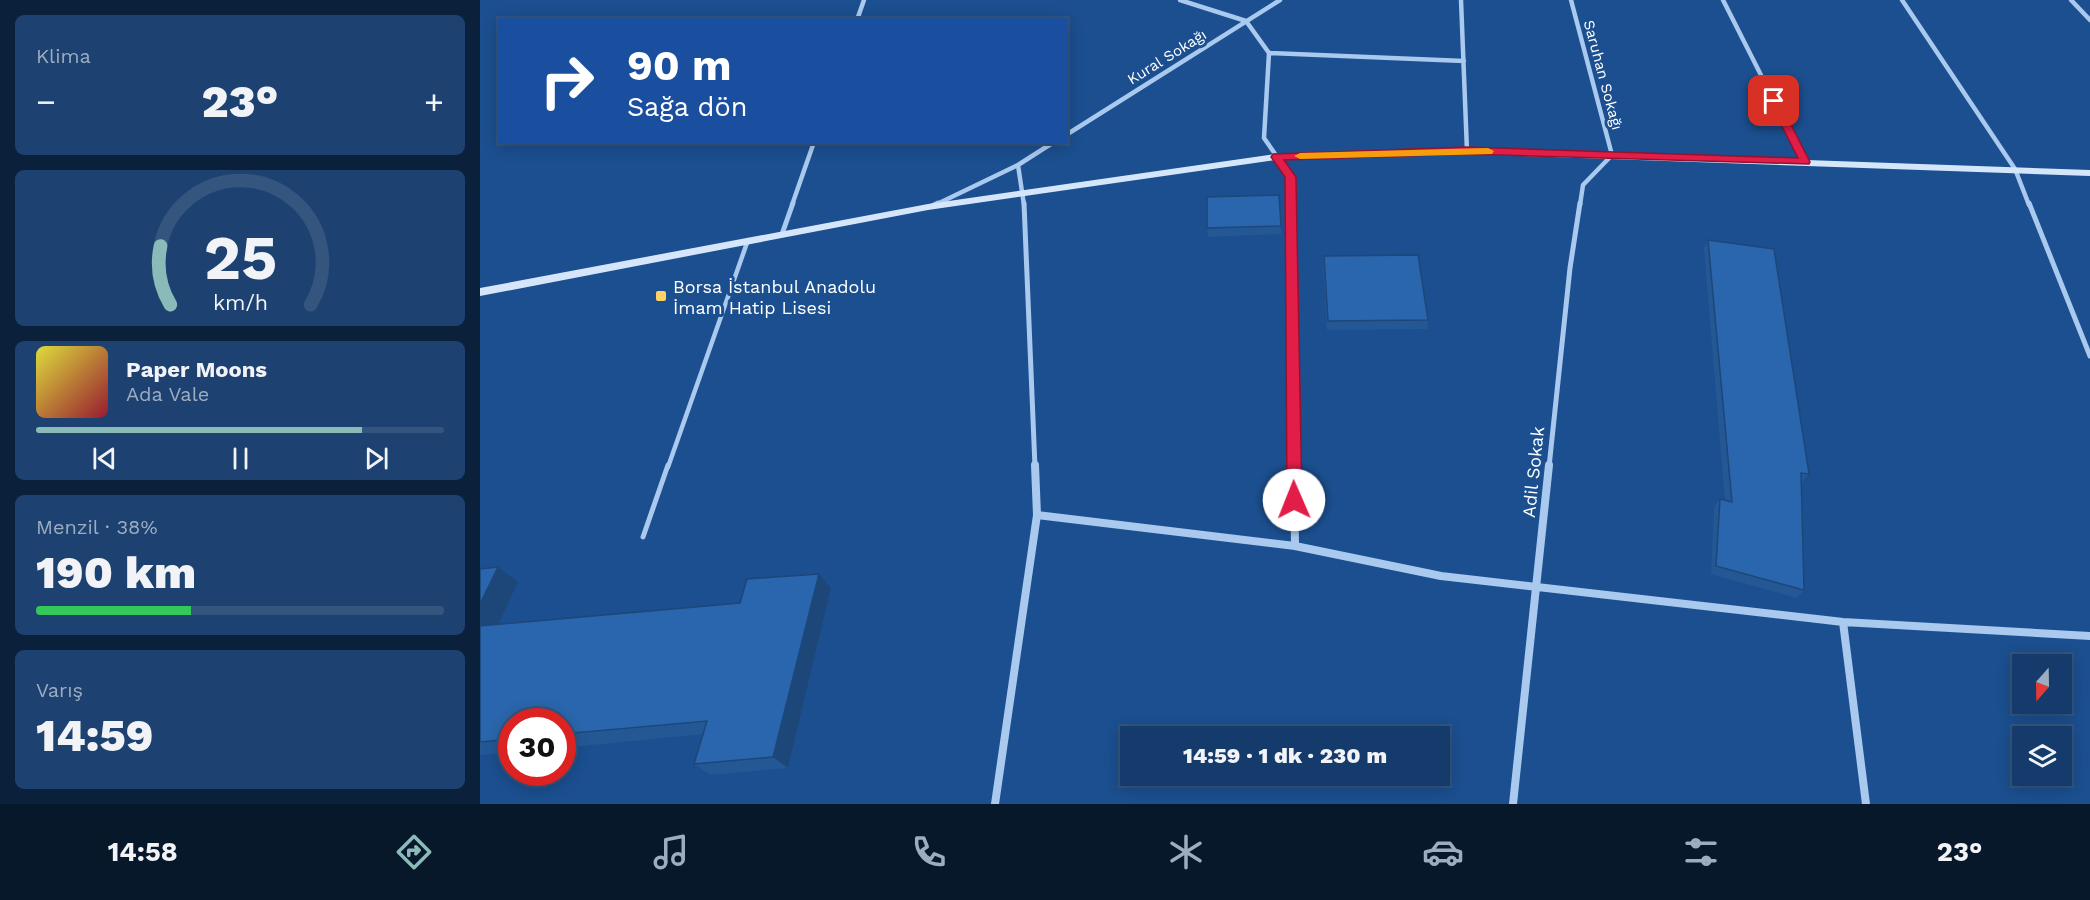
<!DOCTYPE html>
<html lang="tr">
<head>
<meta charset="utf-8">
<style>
  body { margin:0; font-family:"Work Sans",sans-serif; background:#1d4271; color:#f1f3f6; height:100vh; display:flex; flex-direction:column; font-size:22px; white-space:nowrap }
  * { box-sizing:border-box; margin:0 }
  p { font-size:20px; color:#9dadc1 }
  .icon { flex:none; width:33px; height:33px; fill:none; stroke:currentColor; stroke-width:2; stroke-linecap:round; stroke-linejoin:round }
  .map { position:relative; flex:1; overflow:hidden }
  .details { display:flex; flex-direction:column; gap:15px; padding:15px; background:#0b203b; width:480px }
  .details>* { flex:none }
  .top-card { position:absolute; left:18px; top:18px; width:570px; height:126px; border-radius:0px; box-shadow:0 3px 15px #0003,0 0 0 2px #33557e; background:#1a4fa0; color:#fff; overflow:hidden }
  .needle { width:39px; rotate:200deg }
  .controls { position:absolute; left:1532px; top:654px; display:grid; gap:12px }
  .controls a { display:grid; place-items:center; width:60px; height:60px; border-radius:0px; background:#143b6b; box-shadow:0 3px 15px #0003,0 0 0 2px #33557e; font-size:30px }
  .speed { position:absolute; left:18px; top:708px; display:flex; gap:12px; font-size:30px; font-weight:700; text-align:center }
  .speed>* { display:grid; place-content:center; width:78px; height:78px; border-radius:50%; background:#143b6b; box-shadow:0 3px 15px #0003,0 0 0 2px #33557e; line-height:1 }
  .speed .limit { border:9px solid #d22; background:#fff; color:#111 }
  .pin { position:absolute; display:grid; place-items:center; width:51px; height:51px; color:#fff; margin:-26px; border-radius:12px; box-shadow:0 3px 9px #0006 }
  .me { position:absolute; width:66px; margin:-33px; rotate:359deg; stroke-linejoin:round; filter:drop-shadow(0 0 4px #0008) }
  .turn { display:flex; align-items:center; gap:21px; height:126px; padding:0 30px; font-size:27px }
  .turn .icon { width:78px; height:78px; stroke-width:2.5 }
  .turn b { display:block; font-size:42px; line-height:51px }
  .big { font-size:45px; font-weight:800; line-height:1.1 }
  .details .widget { flex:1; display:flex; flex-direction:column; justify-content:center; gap:9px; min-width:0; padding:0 21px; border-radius:9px; background:#1d4271 }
  .details .dial { align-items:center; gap:0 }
  .dial svg { height:156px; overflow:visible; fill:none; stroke:#33557e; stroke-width:7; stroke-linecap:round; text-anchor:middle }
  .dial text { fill:#f1f3f6; stroke:none }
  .song { display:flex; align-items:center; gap:18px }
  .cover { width:72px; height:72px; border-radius:9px; background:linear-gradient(135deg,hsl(60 70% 55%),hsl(350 70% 35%)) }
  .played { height:6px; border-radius:3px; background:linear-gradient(90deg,#8bbbb9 80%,#33557e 80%) }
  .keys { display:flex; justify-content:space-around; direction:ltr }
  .heat { display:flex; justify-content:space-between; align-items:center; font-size:33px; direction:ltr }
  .charge { height:9px; border-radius:4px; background:linear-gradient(90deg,#34c759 38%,#33557e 0) }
  .trip { position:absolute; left:640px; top:726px; width:330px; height:60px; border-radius:0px; background:#143b6b; box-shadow:0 3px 15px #0003,0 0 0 2px #33557e; font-weight:800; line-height:60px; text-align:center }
  .tabs { display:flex; height:96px; justify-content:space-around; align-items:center; background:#08182b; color:#9dadc1 }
  .tabs .icon { width:42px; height:42px }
  .tabs .on { color:#8bbbb9 }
  .tabs b { font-size:27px; color:#f1f3f6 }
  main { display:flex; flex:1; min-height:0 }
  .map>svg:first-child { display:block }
</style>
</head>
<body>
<main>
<section class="details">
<div class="widget"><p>Klima</p>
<div class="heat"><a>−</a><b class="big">23°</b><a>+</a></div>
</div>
<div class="widget dial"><svg viewBox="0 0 100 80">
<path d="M14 69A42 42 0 1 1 86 69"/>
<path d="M14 69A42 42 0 0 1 9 39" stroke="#8bbbb9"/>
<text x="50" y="56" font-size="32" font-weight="700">25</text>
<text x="50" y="72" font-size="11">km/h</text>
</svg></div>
<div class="widget">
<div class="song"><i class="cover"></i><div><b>Paper Moons</b><p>Ada Vale</p></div></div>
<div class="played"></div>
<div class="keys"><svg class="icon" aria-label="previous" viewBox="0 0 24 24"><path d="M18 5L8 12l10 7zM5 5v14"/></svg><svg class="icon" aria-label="pause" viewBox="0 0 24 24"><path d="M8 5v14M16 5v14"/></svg><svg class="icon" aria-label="next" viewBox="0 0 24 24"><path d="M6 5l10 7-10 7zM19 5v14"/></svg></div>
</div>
<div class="widget"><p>Menzil · 38%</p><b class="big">190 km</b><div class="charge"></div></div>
<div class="widget"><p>Varış</p><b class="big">14:59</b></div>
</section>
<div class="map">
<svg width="1610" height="804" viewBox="0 0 1610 804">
  <rect width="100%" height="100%" fill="#1b4f8f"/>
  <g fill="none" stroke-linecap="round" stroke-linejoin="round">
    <path stroke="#a9c9ee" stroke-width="4.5" d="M188,467L268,240"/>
    <path stroke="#a9c9ee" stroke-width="5" d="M163,537L188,465"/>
    <path stroke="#a9c9ee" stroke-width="4.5" d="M700,0L766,21L789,53L784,138L811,177V205
      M981,0L987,151
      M1091,0L1132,155L1103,185L1100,205
      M1243,0L1325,162
      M1422,0L1535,169L1549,205
      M1591,0L1610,20
      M377,20L384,0
      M789,53L984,61
      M586,135L800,0
      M538,165L544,205
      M312,205L334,142
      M455,205L538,165L574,142"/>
    <path stroke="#a9c9ee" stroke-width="5" d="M544,203L555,467
      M811,203L814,467
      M1549,203L1610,356
      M452,206L458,203
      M302,234L313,203
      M1069,467L1090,268L1100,203"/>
    <path stroke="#a9c9ee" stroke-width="8" d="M814,465L815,546
      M557,515L815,546L961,576L1363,622L1610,636
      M1363,622L1386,804
      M515,804L557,515L555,465
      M1033,804L1069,465"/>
    <path fill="#d6e6fa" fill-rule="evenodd" d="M987,148L1610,170V176L987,154L796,160L448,210L0,296V288L448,204L796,154Z"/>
  </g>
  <path fill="#245895" d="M801,226V234L728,237L727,228Z
    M1228,240L1329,474L1322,482H1321L1324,590L1317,598L1231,574L1234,507L1240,499L1245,501L1224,249Z
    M844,256L948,320L947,329L847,330L843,265Z
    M18,567L38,582L18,624L260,603L351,588L308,768L231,775L214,764L223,734L82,748V722H32V752L0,755V569Z"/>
  <path fill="#1d4779" d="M18,567L38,582L11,640L0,634V604Z
    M339,574L351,588L308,768L293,757Z"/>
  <path fill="#2a66ad" stroke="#1d4779" stroke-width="1.5" d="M799,195L801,226L727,228V197Z
    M1228,240L1294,249L1329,474L1321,473L1324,590L1236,566L1240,499L1252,502Z
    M938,255L948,320L848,321L844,256Z
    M18,567L0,604V569Z
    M339,574L293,757L214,764L227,721L82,734V722H32V739L0,742V626L260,603L267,579Z"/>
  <path fill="#e11d48" stroke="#92132f" stroke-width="1.5" d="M1294,98L1299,101L1330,162L1329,164L987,154L804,160L816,177L822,500L819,504L814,506L809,504L807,500L805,177L791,157L793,154L987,147L1318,158L1289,101Z"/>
  <path fill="#f59e0b" d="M1008,148L1014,151L1012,154L820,159L814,156L820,153Z"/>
  <rect fill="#ffd166" stroke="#1b4f8f" stroke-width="2" x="175" y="290" width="12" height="12" rx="3"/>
  <g text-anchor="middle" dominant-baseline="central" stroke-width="6" stroke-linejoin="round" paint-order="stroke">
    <g font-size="15" fill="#fff" stroke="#1b4f8f">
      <text transform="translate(687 57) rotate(-32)">Kural Sokağı</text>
      <text transform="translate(1123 75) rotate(75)">Saruhan Sokağı</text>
    </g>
    <g font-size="18" fill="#fff" stroke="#1b4f8f" text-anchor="start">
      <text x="193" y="286">Borsa İstanbul Anadolu<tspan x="193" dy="21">İmam Hatip Lisesi</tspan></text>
    </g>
    <g font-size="18" fill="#fff" stroke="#1b4f8f">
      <text transform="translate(1053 472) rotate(-84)">Adil Sokak</text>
    </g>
  </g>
</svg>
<div class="controls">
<a><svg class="needle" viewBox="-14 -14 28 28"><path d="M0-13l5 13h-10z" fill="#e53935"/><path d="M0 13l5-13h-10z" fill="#9dadc1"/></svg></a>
<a><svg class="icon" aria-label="layers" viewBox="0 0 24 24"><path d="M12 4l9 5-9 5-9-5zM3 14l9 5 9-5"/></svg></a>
</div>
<div class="speed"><div class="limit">30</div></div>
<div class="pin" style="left:1294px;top:101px;background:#d93025"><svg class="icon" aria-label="arrive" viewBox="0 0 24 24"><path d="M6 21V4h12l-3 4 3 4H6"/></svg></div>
<svg class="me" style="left:814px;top:500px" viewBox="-20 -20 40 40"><circle r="19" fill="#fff"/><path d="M0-13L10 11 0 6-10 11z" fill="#e11d48"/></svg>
<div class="trip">14:59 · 1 dk · 230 m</div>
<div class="top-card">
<div class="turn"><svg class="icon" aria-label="right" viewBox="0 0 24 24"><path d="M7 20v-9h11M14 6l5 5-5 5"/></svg><div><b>90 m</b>Sağa dön</div></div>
</div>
</div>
</main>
<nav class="tabs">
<b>14:58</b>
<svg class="icon on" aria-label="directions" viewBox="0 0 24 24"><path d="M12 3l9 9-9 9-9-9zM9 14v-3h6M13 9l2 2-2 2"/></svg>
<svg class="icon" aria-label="music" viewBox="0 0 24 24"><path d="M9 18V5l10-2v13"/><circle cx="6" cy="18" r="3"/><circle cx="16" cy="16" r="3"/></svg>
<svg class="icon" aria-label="phone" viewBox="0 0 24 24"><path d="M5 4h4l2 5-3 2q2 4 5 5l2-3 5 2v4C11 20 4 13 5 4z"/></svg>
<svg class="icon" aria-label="climate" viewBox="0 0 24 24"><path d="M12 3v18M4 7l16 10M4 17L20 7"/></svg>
<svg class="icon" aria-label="car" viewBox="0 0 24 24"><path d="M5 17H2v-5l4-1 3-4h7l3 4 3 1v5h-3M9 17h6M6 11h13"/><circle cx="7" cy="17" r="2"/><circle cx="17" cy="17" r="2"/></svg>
<svg class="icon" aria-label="filters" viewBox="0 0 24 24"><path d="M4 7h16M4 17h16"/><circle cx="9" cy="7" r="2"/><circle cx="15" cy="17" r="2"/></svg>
<b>23°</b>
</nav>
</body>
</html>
